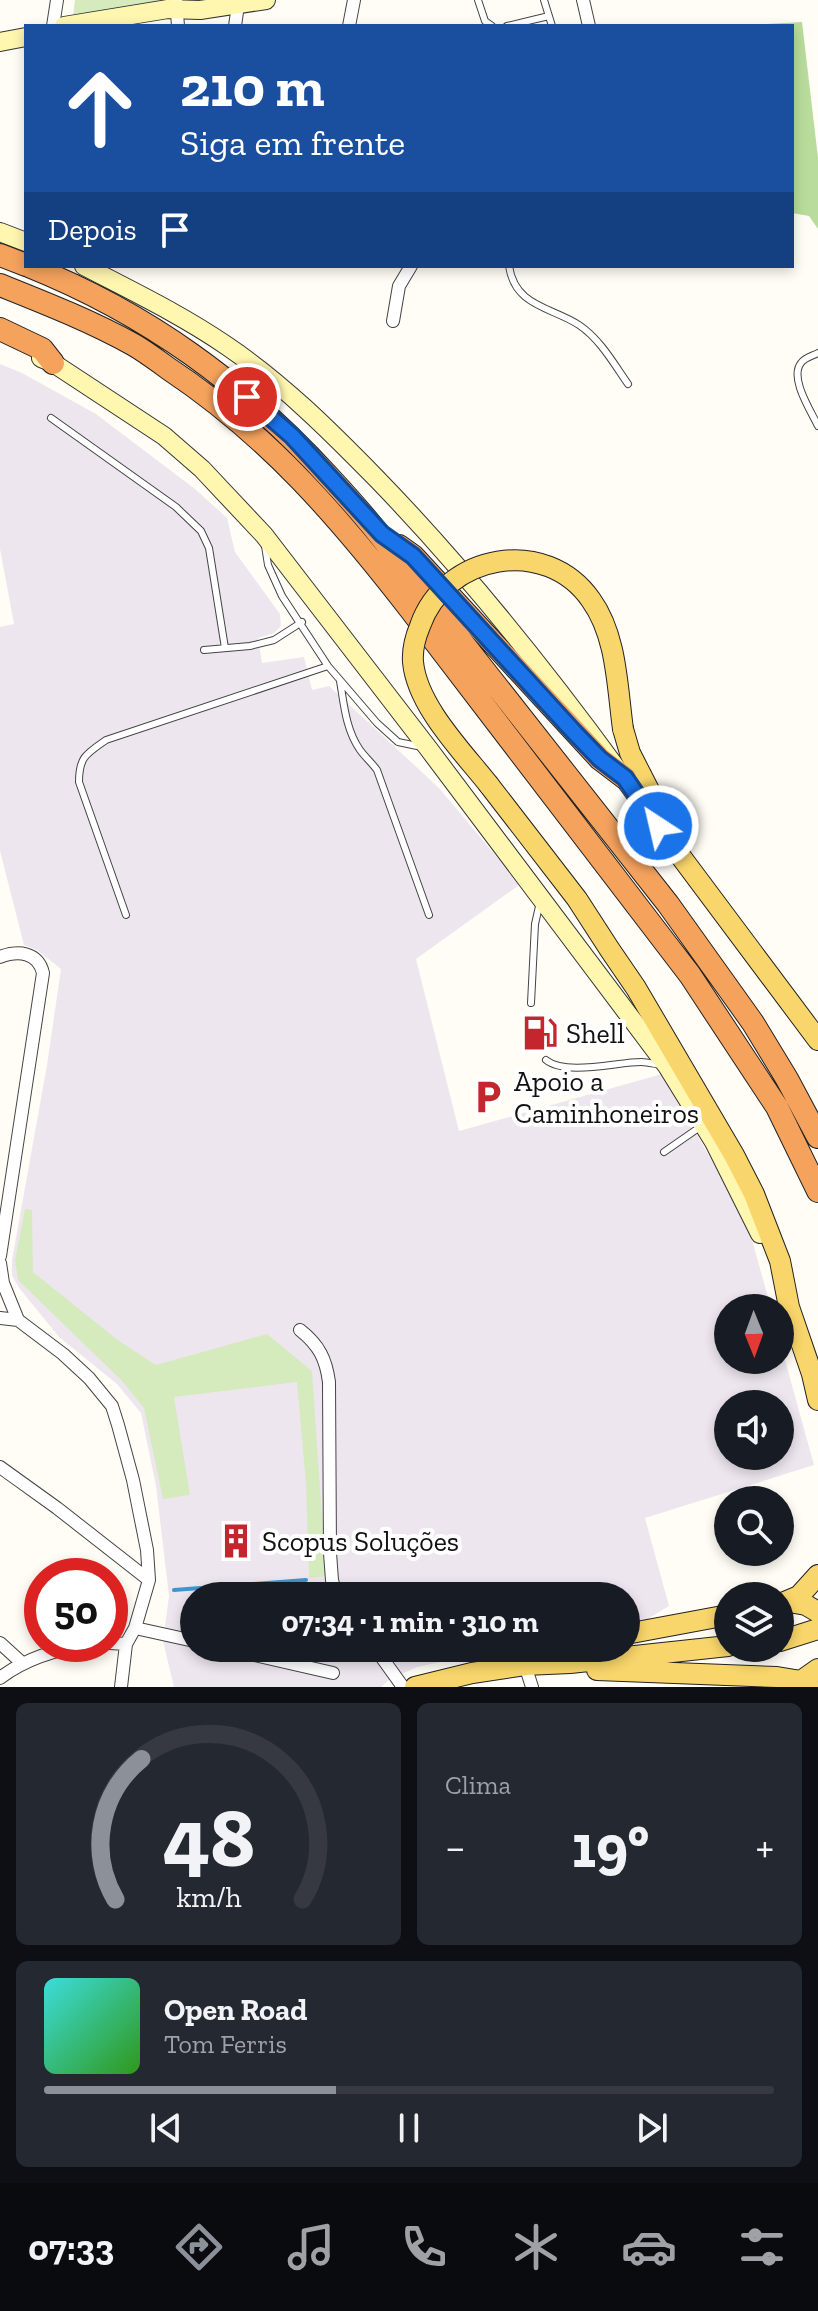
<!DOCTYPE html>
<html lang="pt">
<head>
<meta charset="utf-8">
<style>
  body { margin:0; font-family:"Zilla Slab",serif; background:#242831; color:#f1f3f6; height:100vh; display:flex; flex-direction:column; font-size:30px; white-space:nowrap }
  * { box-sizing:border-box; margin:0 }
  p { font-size:26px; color:#9ea1a6 }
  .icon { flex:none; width:44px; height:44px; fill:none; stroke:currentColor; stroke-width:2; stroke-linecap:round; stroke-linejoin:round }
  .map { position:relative; height:1687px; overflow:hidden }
  .sheet { display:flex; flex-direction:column; gap:16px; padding:16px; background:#0d0f14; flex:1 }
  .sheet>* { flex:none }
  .hud { position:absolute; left:24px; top:24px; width:770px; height:244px; border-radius:0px; box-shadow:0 4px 12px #0003; background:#1a4fa0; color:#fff; overflow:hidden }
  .needle { width:52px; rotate:179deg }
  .fabs { position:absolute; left:714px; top:1294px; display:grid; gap:16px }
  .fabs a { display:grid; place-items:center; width:80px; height:80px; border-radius:50%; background:#171b24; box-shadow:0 4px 12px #0003; font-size:40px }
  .speed { position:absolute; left:24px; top:1558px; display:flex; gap:16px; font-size:40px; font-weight:700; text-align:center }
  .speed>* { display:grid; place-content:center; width:104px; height:104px; border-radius:50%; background:#171b24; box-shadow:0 4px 12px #0003; line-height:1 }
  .speed .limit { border:12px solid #d22; background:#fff; color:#111 }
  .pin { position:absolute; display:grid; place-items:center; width:68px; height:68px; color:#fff; margin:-34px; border:4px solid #fff; border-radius:50%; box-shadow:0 2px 8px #0007 }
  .me { position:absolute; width:88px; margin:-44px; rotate:325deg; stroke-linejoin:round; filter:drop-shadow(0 0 6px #0008) }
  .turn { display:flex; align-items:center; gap:28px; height:168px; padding:0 24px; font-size:36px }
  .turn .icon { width:104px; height:104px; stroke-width:2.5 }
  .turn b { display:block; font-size:56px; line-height:68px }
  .then { display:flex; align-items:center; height:76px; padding:0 24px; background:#0003; gap:16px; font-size:30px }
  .big { font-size:60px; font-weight:700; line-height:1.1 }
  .sheet .tile { flex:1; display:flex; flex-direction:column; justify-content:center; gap:12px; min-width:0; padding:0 28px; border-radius:12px; background:#242831 }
  .sheet .dial { align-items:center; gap:0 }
  .dial svg { height:208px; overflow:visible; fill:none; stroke:#363941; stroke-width:7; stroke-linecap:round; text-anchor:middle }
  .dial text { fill:#f1f3f6; stroke:none }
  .song { display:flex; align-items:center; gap:24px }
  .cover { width:96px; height:96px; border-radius:12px; background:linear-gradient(135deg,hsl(180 70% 55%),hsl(110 70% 35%)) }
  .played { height:8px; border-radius:4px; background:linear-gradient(90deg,#8c9099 40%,#363941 40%) }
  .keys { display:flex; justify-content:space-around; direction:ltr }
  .heat { display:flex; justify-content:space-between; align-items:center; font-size:44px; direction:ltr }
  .sheet .tiles { flex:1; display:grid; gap:16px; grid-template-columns:1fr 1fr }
  .tile:last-child { grid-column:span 2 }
  .trip { position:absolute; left:180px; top:1582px; width:460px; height:80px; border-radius:40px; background:#171b24; box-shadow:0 4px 12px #0003; font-weight:700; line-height:80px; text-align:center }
  .tabs { display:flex; height:128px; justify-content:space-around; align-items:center; background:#090b0e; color:#9ea1a6 }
  .tabs .icon { width:56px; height:56px }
  .tabs .active { color:#8c9099 }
  .tabs b { font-size:36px; color:#f1f3f6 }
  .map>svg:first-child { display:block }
</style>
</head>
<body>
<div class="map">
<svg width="818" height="1687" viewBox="0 0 818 1687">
  <rect width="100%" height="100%" fill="#fffdf5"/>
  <path fill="#eee6ef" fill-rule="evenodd" d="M0,364L22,373L96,414L195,489L227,518L235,552L280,614L281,626L274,633L258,638L262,663L304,657L312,690L329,686L439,788L517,881L519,885L416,959L459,1131L662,1074L747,1222L771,1308H728V1360H780V1342L814,1465L645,1518L669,1606L646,1620L626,1624V1596H194V1648H506L417,1667L389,1680L381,1687H174L163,1641L169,1596L156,1486L141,1413L117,1384L59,1337L20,1289L12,1276V1260L47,1065L61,969L37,950L24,945L0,851V627L14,624L0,549ZM728,1404H780V1456H728Z"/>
  <path fill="#d5ebbd" d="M75,0H159L160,3L73,17Z
    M25,1209L32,1210L33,1272L119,1341L156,1365L267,1334L312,1371L326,1576L309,1578L306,1484L297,1382L174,1397L190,1495L163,1499L144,1408L122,1381L18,1280L15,1260Z"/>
  <path fill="#b9dc9c" d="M802,22L818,158V229L809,216L792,213V26H729Z"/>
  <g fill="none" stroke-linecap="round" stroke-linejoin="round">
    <path stroke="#3f96cf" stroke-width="4" d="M174,1590L306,1580"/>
    <g stroke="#444" stroke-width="8">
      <path id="service" d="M478,0L485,21L492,26
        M544,0L552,26
        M507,26L549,16
        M509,266C515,307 552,307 579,325C600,339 614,364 628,384
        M818,353C812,356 804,358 801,363C789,378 811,411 818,426
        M51,418L176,507L201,531L209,548L225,648
        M265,546L268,565L282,596L328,666L377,723L398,742L422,747
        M204,650L250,646L274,640L302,622
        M340,681C344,705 346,730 360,750C365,757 372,763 377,770L429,915
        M126,915L79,782C79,757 86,754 106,740L328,666
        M531,1003L535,924L540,902
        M546,1060C566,1076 617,1062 641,1062C648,1062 654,1064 661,1065
        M664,1152L700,1127"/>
    </g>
    <g stroke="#444" stroke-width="14">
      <path id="minor" d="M176,0L178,26
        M583,0L589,26
        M53,26L57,0
        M235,26L238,5
        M349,26L354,0
        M393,321L399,286L411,266
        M0,957C18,950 38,952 43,973L0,1256
        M0,1263L3,1283L18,1320
        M0,1318L18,1320L63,1354L89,1378L112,1406L118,1425L133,1480L147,1550L149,1580L135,1628L126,1644L121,1687
        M300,1330C319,1345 326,1359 329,1382L330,1553L332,1580L336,1596
        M0,1467L57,1508L149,1580
        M135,1628L194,1641
        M0,1643L22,1663
        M110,1643L126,1644
        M224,1648L333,1673
        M375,1648L403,1687
        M525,1665L532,1687
        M0,1678C26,1658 61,1648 94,1644"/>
    </g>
    <g stroke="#333" stroke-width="20">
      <path id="secondary" d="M64,26L168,9L200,10L266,0
        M0,42L26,37
        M0,232L26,242
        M84,266C132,291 182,315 227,346C282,383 330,431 376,478C480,585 572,704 658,826
        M41,358L53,363L164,436L202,469L264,535L428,748L667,1066L714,1142L760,1234"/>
    </g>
    <g stroke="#222" stroke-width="22">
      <path id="primary" d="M623,729L630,753L655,802L658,826L818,1040
        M489,785L577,899L610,950L636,988L734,1155L754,1194L780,1261L789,1307L812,1374L818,1400
        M789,1602L806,1605L818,1612
        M780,1604L799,1596L818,1575
        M626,1634L728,1615
        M780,1641L818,1629
        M597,1670L777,1677L801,1681L811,1687
        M801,1681L818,1669
        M415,1687L472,1673L525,1665L570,1663L728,1646"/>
    </g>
    <g stroke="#222" stroke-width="24">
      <path id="motorway" d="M0,255L26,265
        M29,266C148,314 243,383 330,478C357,507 381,534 403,567L668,904L753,1023L787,1079L818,1137
        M0,285C45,303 91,321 134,345C146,352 158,361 169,369C268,435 338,516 410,609L690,975L777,1107L818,1191
        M0,329L42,349L53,363
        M399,546L413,556L600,759L625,778"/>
    </g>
    <use href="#service" stroke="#fff" stroke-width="6"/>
    <use href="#minor" stroke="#fff" stroke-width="12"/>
    <use href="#secondary" stroke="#fff6b0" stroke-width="18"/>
    <use href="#primary" stroke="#f9d66b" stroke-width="20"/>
    <use href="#motorway" stroke="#f5a25d" stroke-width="22"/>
    <g stroke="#222" stroke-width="22" stroke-linecap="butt">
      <path id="primary-bridge" d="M489,785C463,752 417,706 413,662C412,649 415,638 420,626C445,554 546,535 591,600C617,636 617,686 623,729"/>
    </g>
    <use href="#primary-bridge" stroke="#f9d66b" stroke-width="20"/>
  </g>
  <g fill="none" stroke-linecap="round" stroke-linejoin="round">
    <g stroke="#114b97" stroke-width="20">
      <path id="route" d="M247,397L292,436L382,534L413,556L573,731L600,759L625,778L658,826"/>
    </g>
    <use href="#route" stroke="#1a73e8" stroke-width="14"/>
  </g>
  <defs>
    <g id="fuel-bare" transform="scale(2.76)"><path d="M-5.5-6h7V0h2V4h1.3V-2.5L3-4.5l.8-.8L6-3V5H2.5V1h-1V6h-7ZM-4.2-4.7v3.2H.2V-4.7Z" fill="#c4262e" stroke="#fff" stroke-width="2.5" paint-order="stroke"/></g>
    <g id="parking-bare" transform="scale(2.76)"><path d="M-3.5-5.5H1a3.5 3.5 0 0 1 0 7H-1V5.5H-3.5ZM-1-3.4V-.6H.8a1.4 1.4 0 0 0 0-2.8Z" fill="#c4262e" stroke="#fff" stroke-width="2.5" paint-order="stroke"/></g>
    <g id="building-bare" transform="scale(2.76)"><path d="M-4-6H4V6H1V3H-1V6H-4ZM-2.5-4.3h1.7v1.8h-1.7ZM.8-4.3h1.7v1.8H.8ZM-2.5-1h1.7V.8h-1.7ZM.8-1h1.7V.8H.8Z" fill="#c4262e" stroke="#fff" stroke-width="2.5" paint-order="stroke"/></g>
  </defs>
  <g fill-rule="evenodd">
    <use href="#fuel-bare" x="540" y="1033"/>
    <use href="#parking-bare" x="488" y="1097"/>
    <use href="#building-bare" x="236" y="1541"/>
  </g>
  <g text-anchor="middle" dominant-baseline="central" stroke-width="8" stroke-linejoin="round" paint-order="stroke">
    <g font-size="28" fill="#111" stroke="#fff" text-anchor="start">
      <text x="566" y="1033">Shell</text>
      <text x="514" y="1081">Apoio a<tspan x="514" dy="32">Caminhoneiros</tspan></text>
      <text x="262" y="1541">Scopus Soluções</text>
    </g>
  </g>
</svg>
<div class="fabs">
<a><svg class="needle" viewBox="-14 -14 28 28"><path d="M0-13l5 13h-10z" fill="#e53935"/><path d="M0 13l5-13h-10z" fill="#9ea1a6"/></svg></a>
<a><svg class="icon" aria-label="sound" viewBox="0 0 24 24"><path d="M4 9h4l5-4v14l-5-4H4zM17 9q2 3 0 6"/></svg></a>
<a><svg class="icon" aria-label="search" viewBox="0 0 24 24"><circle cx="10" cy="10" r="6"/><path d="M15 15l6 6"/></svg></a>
<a><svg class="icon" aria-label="layers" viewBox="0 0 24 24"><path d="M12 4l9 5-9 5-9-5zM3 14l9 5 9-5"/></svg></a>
</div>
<div class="speed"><div class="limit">50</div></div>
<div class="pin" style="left:247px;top:397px;background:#d93025"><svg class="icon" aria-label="arrive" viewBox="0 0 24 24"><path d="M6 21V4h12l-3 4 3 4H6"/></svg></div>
<svg class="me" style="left:658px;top:826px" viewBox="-20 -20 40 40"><circle r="17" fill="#1a73e8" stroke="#fff" stroke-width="3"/><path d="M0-11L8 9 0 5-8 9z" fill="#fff"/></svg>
<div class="trip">07:34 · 1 min · 310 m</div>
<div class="hud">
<div class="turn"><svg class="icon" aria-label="ahead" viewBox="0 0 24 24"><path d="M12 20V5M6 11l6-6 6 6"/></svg><div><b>210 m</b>Siga em frente</div></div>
<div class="then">Depois<svg class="icon" aria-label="arrive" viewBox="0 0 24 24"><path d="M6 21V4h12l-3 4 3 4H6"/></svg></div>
</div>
</div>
<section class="sheet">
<div class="tiles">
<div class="tile dial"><svg viewBox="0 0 100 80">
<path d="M14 69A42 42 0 1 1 86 69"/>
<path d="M14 69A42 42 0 0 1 24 15" stroke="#8c9099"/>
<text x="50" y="56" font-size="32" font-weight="700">48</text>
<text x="50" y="72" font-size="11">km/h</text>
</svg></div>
<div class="tile"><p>Clima</p>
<div class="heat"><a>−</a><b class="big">19°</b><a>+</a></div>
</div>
<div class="tile">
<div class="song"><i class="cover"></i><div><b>Open Road</b><p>Tom Ferris</p></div></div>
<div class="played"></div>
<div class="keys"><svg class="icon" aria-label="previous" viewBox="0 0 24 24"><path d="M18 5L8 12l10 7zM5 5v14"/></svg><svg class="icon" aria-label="pause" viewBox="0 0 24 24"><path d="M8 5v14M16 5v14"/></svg><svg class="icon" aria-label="next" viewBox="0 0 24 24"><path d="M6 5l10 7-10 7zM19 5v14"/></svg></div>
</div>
</div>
</section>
<nav class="tabs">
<b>07:33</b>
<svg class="icon active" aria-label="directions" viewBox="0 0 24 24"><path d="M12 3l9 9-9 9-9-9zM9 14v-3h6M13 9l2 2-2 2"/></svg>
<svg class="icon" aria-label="music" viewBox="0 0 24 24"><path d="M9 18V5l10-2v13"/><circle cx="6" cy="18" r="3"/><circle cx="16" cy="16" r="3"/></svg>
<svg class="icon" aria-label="phone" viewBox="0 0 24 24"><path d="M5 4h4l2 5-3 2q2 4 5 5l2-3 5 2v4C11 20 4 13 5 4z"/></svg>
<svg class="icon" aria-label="climate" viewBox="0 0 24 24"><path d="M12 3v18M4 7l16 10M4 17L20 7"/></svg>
<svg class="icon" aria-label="car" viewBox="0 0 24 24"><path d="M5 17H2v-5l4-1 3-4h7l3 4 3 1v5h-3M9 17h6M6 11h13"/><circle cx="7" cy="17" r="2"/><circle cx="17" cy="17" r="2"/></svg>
<svg class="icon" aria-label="filters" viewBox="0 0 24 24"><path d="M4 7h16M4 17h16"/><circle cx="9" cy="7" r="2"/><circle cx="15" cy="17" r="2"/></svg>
</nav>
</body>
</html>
